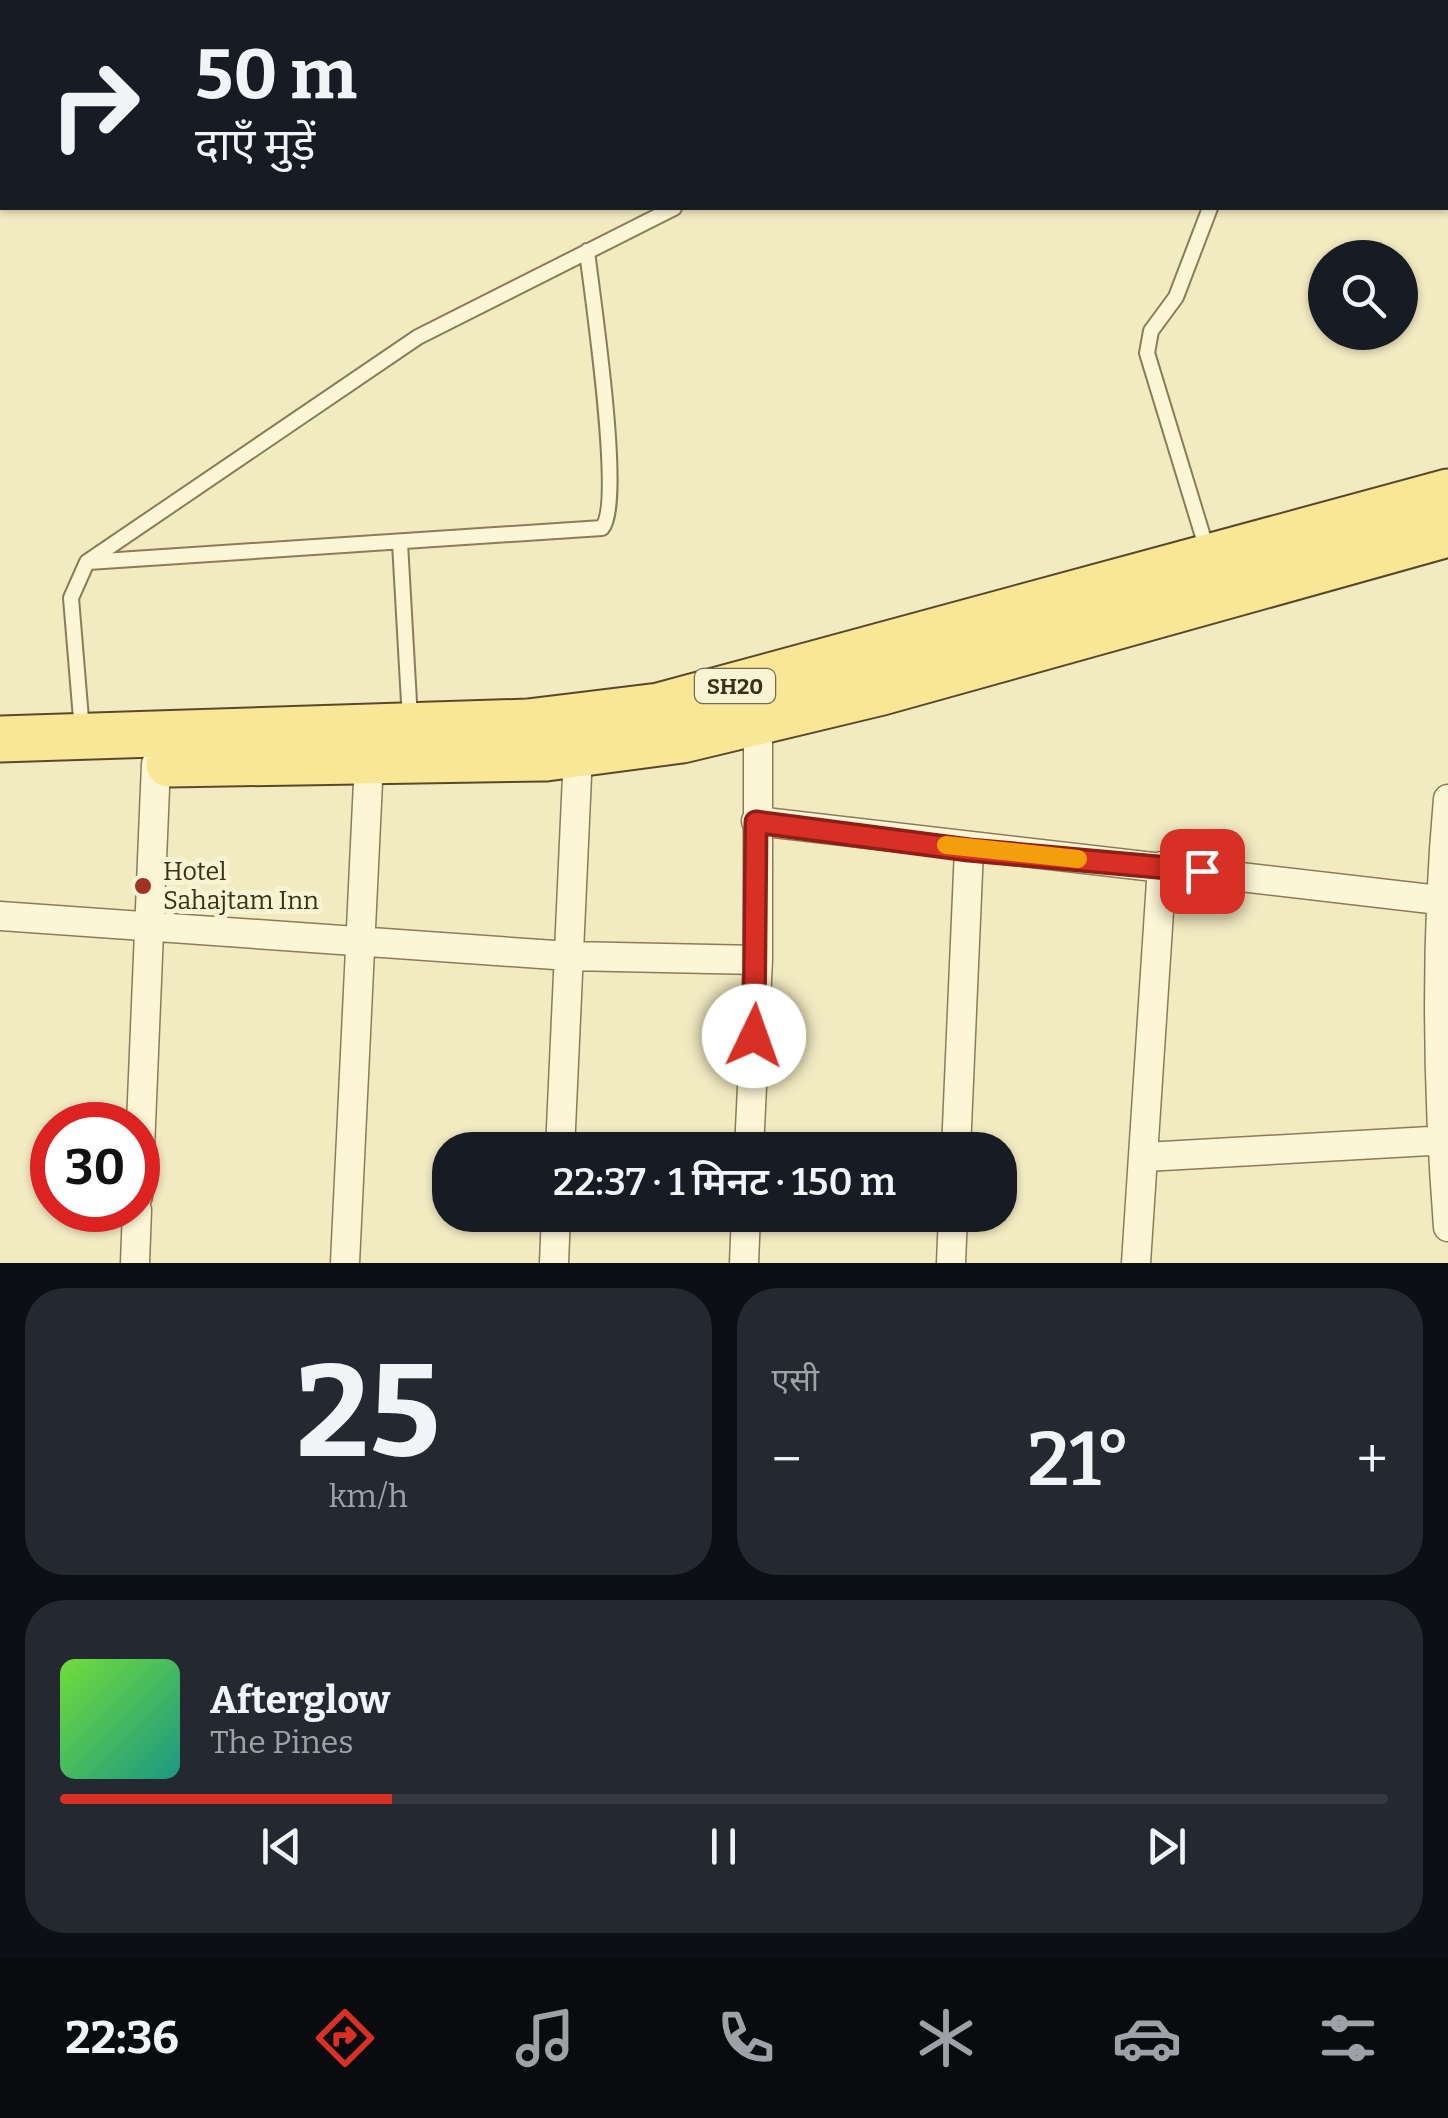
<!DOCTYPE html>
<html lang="hi">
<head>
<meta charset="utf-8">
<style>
  body { margin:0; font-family:Bitter,"Noto Sans Devanagari",serif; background:#242831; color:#f1f3f6; height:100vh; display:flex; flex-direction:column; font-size:38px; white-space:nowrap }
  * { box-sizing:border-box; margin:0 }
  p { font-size:32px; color:#9ea1a6 }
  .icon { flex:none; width:55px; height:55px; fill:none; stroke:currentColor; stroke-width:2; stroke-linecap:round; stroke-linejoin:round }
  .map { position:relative; height:1263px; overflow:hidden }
  .details { display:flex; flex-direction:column; gap:25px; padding:25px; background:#0d0f14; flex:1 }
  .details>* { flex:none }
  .guide { position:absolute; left:0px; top:0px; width:1450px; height:210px; box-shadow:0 2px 8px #0004; background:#171b24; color:#f1f3f6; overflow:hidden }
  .fabs { position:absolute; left:1308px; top:240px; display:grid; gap:20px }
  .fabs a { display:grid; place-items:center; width:110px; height:110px; border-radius:50%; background:#171b24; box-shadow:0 2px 8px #0004; font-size:50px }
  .speed { position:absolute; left:30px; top:1102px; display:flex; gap:20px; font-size:50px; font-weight:700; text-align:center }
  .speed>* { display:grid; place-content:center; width:130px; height:130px; border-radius:50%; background:#171b24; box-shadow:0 2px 8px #0004; line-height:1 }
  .speed .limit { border:15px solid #d22; background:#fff; color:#111 }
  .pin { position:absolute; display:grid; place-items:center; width:85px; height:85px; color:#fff; margin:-42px; border-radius:20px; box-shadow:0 5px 15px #0006 }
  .me { position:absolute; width:110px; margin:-55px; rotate:3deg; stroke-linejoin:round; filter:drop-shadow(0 0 8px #0008) }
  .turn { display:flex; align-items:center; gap:35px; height:210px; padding:0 30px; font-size:45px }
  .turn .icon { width:130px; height:130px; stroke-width:2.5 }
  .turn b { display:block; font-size:70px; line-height:85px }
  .big { font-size:75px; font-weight:600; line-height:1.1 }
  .details .widget { flex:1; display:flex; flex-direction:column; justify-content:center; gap:15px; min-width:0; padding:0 35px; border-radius:40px; background:#242831 }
  .details .dial { align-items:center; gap:0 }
  .dial b { font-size:130px; line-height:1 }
  .song { display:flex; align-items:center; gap:30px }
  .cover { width:120px; height:120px; border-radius:15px; background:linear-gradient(135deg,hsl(100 70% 55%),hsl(170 70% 35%)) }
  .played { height:10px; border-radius:5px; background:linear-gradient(90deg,#d93025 25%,#363941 25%) }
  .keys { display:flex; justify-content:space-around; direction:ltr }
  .heat { display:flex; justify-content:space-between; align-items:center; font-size:55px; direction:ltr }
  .details .tiles { flex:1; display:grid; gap:25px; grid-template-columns:1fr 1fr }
  .widget:last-child { grid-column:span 2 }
  .trip { position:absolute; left:432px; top:1132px; width:585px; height:100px; border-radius:40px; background:#171b24; box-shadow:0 2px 8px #0004; font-weight:600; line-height:100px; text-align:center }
  .tab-bar { display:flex; height:160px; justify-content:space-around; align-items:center; background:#090b0e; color:#9ea1a6 }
  .tab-bar .icon { width:70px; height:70px }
  .tab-bar .on { color:#d93025 }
  .tab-bar b { font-size:45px; color:#f1f3f6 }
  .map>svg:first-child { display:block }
</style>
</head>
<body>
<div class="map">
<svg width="1448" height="1263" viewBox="0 0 1448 1263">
  <rect width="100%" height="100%" fill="#f2eac1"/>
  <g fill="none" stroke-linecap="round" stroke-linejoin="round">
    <g stroke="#8d7b57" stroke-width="18">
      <path id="lane" d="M400,543L410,720
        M1208,553L1147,353L1151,331L1176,297L1210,208
        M88,562L602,528C624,503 592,295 587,251
        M82,731L71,598L87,562L418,337L674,208"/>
    </g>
    <g stroke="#8d7b57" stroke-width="31">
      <path id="street" d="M1015,0L1022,2
        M1183,0L1189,2
        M1073,2L1074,0
        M1151,2L1152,0
        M1283,2L1284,0
        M1448,799C1435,941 1437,1084 1448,1227
        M756,821L1439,900
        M0,916L569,956L758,960
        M560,1150L578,754
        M749,1150L758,960V722
        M956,1150L969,849
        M1145,1157L1448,1140
        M138,1196L156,764
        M135,1263L137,1210
        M345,1263L369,761
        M554,1263L556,1215
        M744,1263L746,1215
        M951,1263L953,1215
        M1136,1263L1162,866"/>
    </g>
    <g stroke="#5b482c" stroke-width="49">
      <path id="primary" d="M0,739L528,722L659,706L1448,492
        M169,764L546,758L682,740L882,692L1448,534"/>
    </g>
    <use href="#lane" stroke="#fcf6d6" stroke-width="14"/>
    <use href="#street" stroke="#fcf6d6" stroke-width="28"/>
    <use href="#primary" stroke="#f8e796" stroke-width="45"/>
  </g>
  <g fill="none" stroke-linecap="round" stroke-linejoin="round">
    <g stroke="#8d1f18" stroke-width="25">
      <path id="route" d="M754,1036L756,822L969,850L1202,871"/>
    </g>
    <use href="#route" stroke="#d93025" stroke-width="18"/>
    <path stroke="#f59e0b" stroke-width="18" d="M946,845L1078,859"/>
  </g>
  <circle fill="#a13322" stroke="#f8f3d2" stroke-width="4" cx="143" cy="886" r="10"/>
  <g text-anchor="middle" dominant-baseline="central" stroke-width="10" stroke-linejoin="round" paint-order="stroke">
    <rect fill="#f8f3d2" stroke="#746a53" stroke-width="2.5" x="695" y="669" width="80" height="34" rx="8"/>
    <g font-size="22" font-weight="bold" fill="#3c301d">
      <text x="735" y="686">SH20</text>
    </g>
    <g font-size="25" fill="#3c301d" stroke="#f8f3d2" text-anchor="start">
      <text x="163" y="872">Hotel<tspan x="163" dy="29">Sahajtam Inn</tspan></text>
    </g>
  </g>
</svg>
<div class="fabs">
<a><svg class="icon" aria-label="search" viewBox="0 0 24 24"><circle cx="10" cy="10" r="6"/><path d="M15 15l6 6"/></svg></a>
</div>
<div class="speed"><div class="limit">30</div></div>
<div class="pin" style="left:1202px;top:871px;background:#d93025"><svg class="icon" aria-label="arrive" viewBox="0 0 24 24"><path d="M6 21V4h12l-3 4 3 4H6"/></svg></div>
<svg class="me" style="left:754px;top:1036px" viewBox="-20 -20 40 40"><circle r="19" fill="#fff"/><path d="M0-13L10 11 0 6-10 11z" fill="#d93025"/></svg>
<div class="trip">22:37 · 1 मिनट · 150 m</div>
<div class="guide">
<div class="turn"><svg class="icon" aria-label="right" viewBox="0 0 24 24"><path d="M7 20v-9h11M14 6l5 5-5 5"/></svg><div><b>50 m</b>दाएँ मुड़ें</div></div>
</div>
</div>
<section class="details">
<div class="tiles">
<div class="widget dial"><b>25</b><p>km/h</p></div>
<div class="widget"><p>एसी</p>
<div class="heat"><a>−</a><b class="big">21°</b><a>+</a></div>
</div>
<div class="widget">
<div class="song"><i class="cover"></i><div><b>Afterglow</b><p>The Pines</p></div></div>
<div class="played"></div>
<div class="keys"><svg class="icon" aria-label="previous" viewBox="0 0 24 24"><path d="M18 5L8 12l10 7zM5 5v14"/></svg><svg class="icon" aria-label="pause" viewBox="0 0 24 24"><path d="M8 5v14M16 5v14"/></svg><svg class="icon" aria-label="next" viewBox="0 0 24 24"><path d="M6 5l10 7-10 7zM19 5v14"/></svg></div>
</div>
</div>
</section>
<nav class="tab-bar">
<b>22:36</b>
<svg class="icon on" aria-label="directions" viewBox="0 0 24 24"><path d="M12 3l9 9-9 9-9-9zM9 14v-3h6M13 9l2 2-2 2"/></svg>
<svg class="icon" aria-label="music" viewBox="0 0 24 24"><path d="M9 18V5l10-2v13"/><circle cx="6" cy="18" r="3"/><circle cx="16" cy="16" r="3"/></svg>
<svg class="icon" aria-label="phone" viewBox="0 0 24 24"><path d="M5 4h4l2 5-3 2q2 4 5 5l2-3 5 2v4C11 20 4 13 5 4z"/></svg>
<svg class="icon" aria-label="climate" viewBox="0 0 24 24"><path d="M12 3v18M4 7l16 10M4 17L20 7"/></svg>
<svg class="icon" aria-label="car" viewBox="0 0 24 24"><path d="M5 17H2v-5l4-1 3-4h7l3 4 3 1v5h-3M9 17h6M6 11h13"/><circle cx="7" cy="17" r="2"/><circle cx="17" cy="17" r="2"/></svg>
<svg class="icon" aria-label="filters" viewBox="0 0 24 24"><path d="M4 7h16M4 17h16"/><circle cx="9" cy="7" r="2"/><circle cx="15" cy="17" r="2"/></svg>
</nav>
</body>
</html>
